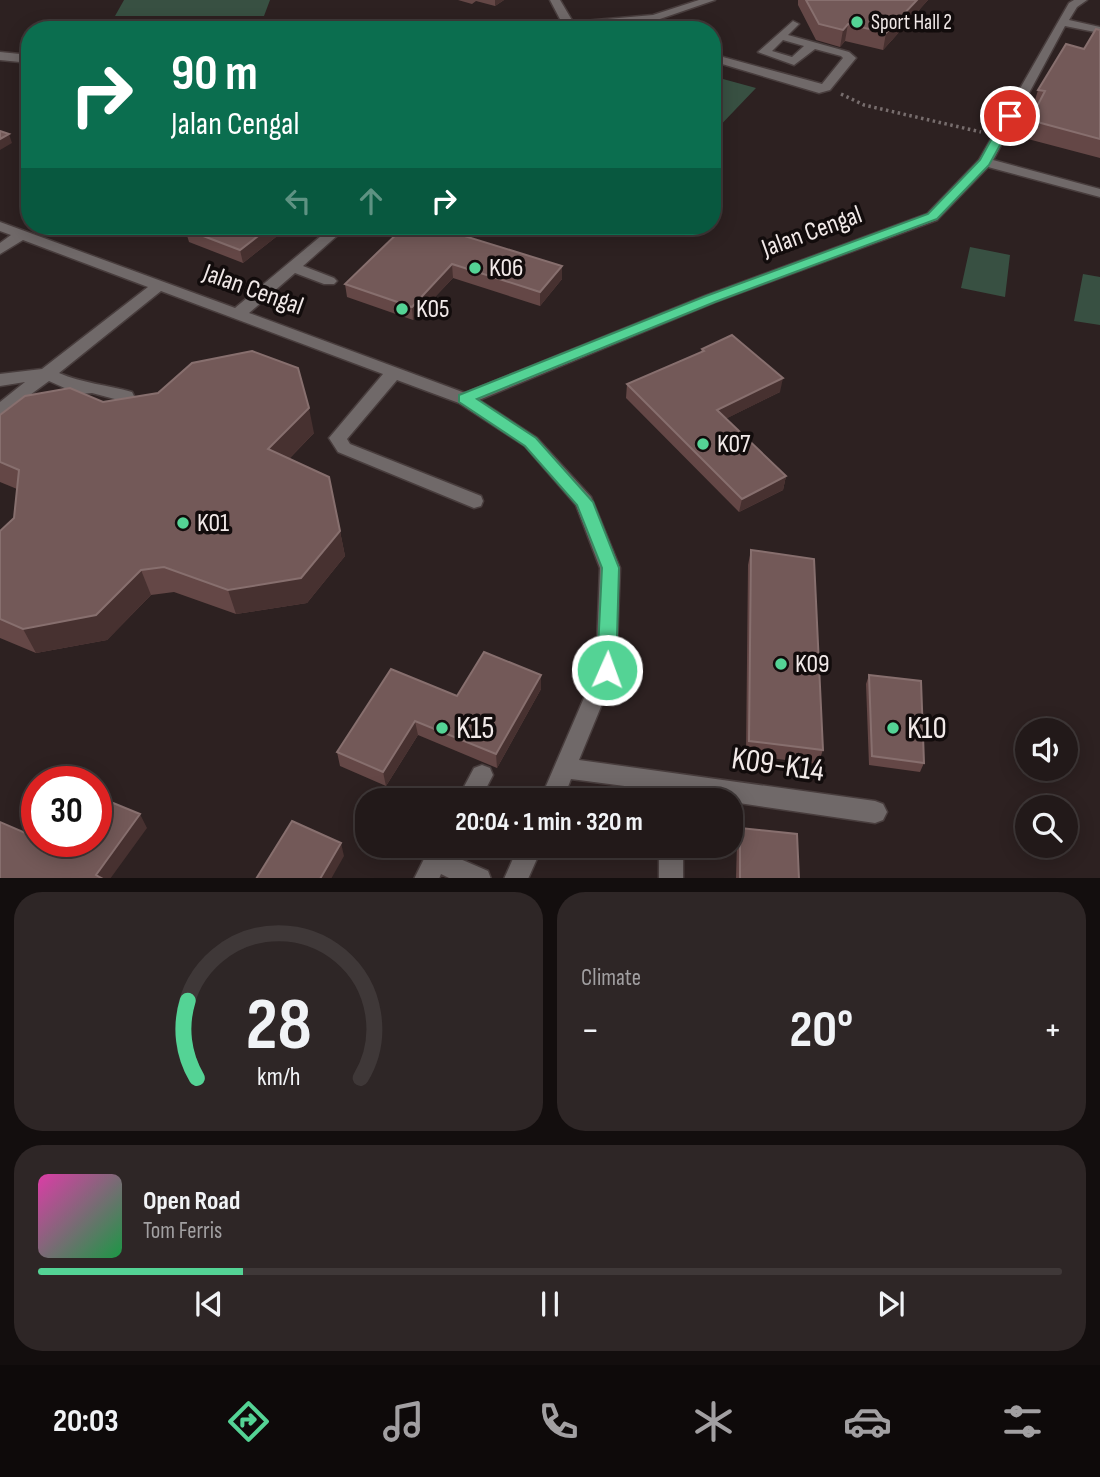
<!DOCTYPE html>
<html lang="en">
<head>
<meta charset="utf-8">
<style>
  body { margin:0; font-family:"Sofia Sans Condensed",sans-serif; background:#2e2626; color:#f1f3f6; height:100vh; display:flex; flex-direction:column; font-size:26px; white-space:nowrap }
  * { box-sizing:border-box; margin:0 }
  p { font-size:23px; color:#a2a0a2 }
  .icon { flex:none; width:38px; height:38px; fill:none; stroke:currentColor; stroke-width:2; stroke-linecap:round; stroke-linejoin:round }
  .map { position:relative; height:878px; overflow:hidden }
  .details { display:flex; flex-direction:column; gap:14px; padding:14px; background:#130e0e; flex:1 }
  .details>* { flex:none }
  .guide { position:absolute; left:21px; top:21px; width:700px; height:214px; border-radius:28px; box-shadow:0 4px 18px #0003,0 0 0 2px #3f3838; background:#0b6e4f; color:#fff; overflow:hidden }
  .fabs { position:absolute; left:1015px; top:718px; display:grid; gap:14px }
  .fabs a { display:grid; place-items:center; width:63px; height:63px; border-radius:50%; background:#221919; box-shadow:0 4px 18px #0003,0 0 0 2px #3f3838; font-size:35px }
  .speed { position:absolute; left:21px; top:766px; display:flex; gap:14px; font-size:35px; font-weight:700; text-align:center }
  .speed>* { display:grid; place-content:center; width:91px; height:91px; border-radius:50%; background:#221919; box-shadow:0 4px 18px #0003,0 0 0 2px #3f3838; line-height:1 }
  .speed .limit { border:10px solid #d22; background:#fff; color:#111 }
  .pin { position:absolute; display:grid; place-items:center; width:60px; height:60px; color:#fff; margin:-30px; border:4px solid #fff; border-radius:50%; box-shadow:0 2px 7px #0007 }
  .me { position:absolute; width:77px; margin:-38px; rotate:2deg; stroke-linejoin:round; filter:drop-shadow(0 0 5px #0008) }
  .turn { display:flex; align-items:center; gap:24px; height:147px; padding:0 35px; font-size:32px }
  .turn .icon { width:91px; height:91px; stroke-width:2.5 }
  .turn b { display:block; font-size:49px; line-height:60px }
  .lanes { display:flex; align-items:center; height:66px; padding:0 35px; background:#0003; justify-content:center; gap:35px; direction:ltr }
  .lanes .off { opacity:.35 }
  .big { font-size:52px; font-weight:700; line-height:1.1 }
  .details .card { flex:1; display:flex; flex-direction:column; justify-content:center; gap:10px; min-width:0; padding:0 24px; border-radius:28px; background:#2e2626 }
  .details .dial { align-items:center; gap:0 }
  .dial svg { height:182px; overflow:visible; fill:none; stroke:#3f3838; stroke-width:7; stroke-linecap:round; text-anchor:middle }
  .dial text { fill:#f1f3f6; stroke:none }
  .song { display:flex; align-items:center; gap:21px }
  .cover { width:84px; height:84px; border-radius:10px; background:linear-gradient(135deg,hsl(320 70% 55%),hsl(140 70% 35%)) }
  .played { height:7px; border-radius:4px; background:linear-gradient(90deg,#54d395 20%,#3f3838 20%) }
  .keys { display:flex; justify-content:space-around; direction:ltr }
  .heat { display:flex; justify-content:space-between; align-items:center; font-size:38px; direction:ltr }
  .details .tiles { flex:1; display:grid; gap:14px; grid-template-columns:1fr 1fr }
  .card:last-child { grid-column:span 2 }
  .trip { position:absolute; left:355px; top:788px; width:388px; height:70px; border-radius:28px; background:#221919; box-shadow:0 4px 18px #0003,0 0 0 2px #3f3838; font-weight:700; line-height:70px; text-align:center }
  .menu { display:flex; height:112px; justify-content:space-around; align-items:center; background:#0e0a0a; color:#a2a0a2 }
  .menu .icon { width:49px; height:49px }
  .menu .selected { color:#54d395 }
  .menu b { font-size:32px; color:#f1f3f6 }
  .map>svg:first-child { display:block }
</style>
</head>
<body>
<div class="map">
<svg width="1100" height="879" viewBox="0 0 1100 879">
  <rect width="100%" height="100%" fill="#2d2121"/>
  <path fill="#385042" d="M124,0H270L264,16H115Z
    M712,76L756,88L712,134Z
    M970,247L1010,255L1005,297L961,288Z
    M1083,274L1100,277V325L1074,321Z"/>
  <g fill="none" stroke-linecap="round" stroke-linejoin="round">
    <g stroke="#483d3d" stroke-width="3">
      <path id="minor" d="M550,0H560L573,22L653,15L699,0H715L654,21L573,30H519L524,27L562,23Z
        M1074,0H1087L1077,7L1069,20L1100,27V33L1065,26L993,160L1100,189V197L988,167L937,220L715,302L479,400L537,438L591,497L620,568L616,670L579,760L875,801L883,804L887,812L883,820L875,823L732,802V800L571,779L563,800H540L596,670L600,568L576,505L525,446L459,403L397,380L347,439L350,444L481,496L483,501L481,506L474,508L338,452L329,438L383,374L161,291L59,373C82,383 107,385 132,392L134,396L132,400L126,402L92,393L78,394L49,381L0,417V402L25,382L0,386V374L42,369L148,287L23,240L0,254V243L11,235L0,231V222L235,308L333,226H348L303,266L334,278L337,281L334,284H324L295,273L249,313L465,393L705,296L927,214L979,160L1069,3Z
        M793,21L799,24L788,35L849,52L856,58L830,90L819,93L712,61V54L822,84L843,58L841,56L815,49L794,65L758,52ZM783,40L804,46L792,57L772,51Z
        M0,52L30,55V63L0,60Z
        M482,765L490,768L493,775L480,800H457L474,768Z
        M431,845H456L451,855L488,871L491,879H451L441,874L439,879H414Z
        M519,845H543L528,879H504Z
        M659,845H683V879H659Z"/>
    </g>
    <path stroke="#776d6d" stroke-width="3.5" stroke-dasharray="2.5 3.5" stroke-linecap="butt" d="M841,94L864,105L981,132"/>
    <use href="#minor" fill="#706969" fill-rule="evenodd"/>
  </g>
  <path fill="#644746" d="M458,0H504L495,6L476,1L472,4Z
    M798,0H928L883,50L845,41L840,47L816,40L798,5Z
    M1100,30V158L1024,138L1030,120L1036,108L1033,107L1038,90L1084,49Z
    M190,226H290L243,263L189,242L185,229Z
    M405,226L562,266V279L540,306L453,278L413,320L347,297L345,284Z
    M702,349L780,392L725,419L786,476L783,490L739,512L626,398L627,384L701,352Z
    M103,402L314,433L289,459L329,477L345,556L307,603L236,614L174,592L151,595L107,640L36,653L0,638V531L14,518L17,489L0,482V415Z
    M751,550L823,750L818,764L746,755L748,565Z
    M869,675L924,763L920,772L869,765L866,684Z
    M541,689L497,768L418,735L386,786L340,766L337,752L457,696Z
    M740,828L799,879H736L737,841Z"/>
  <path fill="#473130" d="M495,0H504L495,6Z
    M917,0H928L883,50L886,33Z
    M848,24L845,41L840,47L843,30Z
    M9,134L12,143L0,150V139Z
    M271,226H290L243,263L240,250Z
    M452,264L453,278L413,320L412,307Z
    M562,266V279L540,306V292Z
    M783,378L780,392L715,424L717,410Z
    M309,408L314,433L274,474L268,449Z
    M786,476L783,490L739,512L742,499Z
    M340,531L345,556L307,603L236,614L228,590Z
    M141,570L151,595L107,640L36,653L23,629Z
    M541,675V689L497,768L496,754Z
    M415,721L418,735L386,786L383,772Z
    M140,814L147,828L110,879H98L96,875Z
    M341,843L344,856L331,879H320Z"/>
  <path fill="#735958" stroke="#876f6e" stroke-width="2" d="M806,0H917L886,33L848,24L843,30L819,24Z
    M1096,29L1100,30V139L1030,120L1045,91L1038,90L1066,44L1084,49Z
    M0,131L9,134L0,139Z
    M190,226H271L240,250L185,229Z
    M405,226H432L562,266L540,292L452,264L412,307L345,284Z
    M732,335L783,378L717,410L786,476L742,499L627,384L704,351L702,349Z
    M252,351L298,368L309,408L268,449L329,477L340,531L301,578L228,590L164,567L141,570L96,615L23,629L0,619V531L14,518L19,470L0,462V415L25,396L70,388L103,402L158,393L192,363Z
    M751,550L814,559L823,750L749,741Z
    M484,652L541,675L496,754L415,721L383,772L337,752L391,669L457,696Z
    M869,675L921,681L924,763L872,756Z
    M96,796L140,814L96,875L103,879H0V822L37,838V842H96Z
    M292,821L341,843L320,879H256Z
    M740,828L797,834L799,879H740Z"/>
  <path fill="#54d395" stroke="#378961" stroke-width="2" d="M1006,113L1016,116L989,165L937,219L715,302L477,399L536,438L593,502L619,568L616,670L613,675H600L597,670L602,568L577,505L525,446L459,402V395L706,296L928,214L980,160Z"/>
  <g fill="#54d395" stroke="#120c0c" stroke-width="2.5">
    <circle cx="857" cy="22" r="7"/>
    <circle cx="475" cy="268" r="7"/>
    <circle cx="402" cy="309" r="7"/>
    <circle cx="703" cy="444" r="7"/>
    <circle cx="183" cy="523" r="7"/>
    <circle cx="781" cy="664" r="7"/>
    <circle cx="442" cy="728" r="7"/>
    <circle cx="893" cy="728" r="7"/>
  </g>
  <g text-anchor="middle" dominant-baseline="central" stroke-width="7" stroke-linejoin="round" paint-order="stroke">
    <g font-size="21" fill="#f1e9e8" stroke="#120c0c" text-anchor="start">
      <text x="871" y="22">Sport Hall 2</text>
    </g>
    <g font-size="26" fill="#f1e9e8" stroke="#120c0c">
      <text transform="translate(812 232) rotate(-20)">Jalan Cengal</text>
      <text transform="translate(253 290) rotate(20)">Jalan Cengal</text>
    </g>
    <g font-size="26" fill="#f1e9e8" stroke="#120c0c" text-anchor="start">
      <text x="489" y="268">K06</text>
      <text x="416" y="309">K05</text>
      <text x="717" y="444">K07</text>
      <text x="197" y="523">K01</text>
      <text x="795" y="664">K09</text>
    </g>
    <g font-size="32" fill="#f1e9e8" stroke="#120c0c" text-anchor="start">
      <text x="456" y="728">K15</text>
      <text x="907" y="728">K10</text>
    </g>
    <g font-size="32" fill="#f1e9e8" stroke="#120c0c">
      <text transform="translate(778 765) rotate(8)">K09-K14</text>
    </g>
  </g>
</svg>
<div class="fabs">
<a><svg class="icon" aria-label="sound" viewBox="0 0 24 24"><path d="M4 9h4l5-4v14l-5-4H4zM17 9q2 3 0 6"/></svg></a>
<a><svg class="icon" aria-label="search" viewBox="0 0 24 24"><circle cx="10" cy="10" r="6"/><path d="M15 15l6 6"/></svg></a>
</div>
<div class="speed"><div class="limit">30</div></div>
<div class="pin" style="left:1010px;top:116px;background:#d93025"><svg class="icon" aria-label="arrive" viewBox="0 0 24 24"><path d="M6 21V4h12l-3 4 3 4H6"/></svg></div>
<svg class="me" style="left:607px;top:670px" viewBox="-20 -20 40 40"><circle r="17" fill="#54d395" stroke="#fff" stroke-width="3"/><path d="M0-11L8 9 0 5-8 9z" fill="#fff"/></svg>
<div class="trip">20:04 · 1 min · 320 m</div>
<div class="guide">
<div class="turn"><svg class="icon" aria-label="right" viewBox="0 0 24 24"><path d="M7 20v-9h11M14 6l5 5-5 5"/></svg><div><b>90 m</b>Jalan Cengal</div></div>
<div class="lanes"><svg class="icon off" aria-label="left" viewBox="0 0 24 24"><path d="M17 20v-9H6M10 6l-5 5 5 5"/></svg><svg class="icon off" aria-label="ahead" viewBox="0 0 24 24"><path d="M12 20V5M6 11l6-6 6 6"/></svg><svg class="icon" aria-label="right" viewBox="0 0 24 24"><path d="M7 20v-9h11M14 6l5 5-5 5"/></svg></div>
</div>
</div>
<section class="details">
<div class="tiles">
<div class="card dial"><svg viewBox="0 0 100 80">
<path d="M14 69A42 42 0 1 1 86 69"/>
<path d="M14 69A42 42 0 0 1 10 35" stroke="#54d395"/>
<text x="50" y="56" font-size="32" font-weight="700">28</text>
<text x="50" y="72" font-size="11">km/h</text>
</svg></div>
<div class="card"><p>Climate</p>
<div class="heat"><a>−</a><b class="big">20°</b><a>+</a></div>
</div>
<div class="card">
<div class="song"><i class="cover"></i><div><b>Open Road</b><p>Tom Ferris</p></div></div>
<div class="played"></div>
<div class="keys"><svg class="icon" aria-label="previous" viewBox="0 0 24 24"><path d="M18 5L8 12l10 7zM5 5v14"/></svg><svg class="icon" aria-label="pause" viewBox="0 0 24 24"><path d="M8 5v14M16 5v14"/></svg><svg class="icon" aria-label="next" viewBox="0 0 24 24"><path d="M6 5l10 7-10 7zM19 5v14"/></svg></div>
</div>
</div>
</section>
<nav class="menu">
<b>20:03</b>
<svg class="icon selected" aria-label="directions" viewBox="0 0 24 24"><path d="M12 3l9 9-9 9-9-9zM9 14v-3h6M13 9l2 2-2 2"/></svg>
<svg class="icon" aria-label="music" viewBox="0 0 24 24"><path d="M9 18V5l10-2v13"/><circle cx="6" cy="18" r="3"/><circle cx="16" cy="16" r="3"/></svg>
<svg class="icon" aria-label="phone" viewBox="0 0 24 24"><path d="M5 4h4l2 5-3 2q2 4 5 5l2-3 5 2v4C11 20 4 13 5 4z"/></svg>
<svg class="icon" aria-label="climate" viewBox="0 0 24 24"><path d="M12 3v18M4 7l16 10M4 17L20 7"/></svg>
<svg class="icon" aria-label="car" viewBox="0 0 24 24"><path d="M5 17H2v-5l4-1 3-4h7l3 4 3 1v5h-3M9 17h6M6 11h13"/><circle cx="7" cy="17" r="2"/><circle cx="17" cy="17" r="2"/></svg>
<svg class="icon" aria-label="filters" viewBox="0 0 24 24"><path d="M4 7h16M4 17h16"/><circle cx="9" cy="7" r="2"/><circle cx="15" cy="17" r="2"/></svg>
</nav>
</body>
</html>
